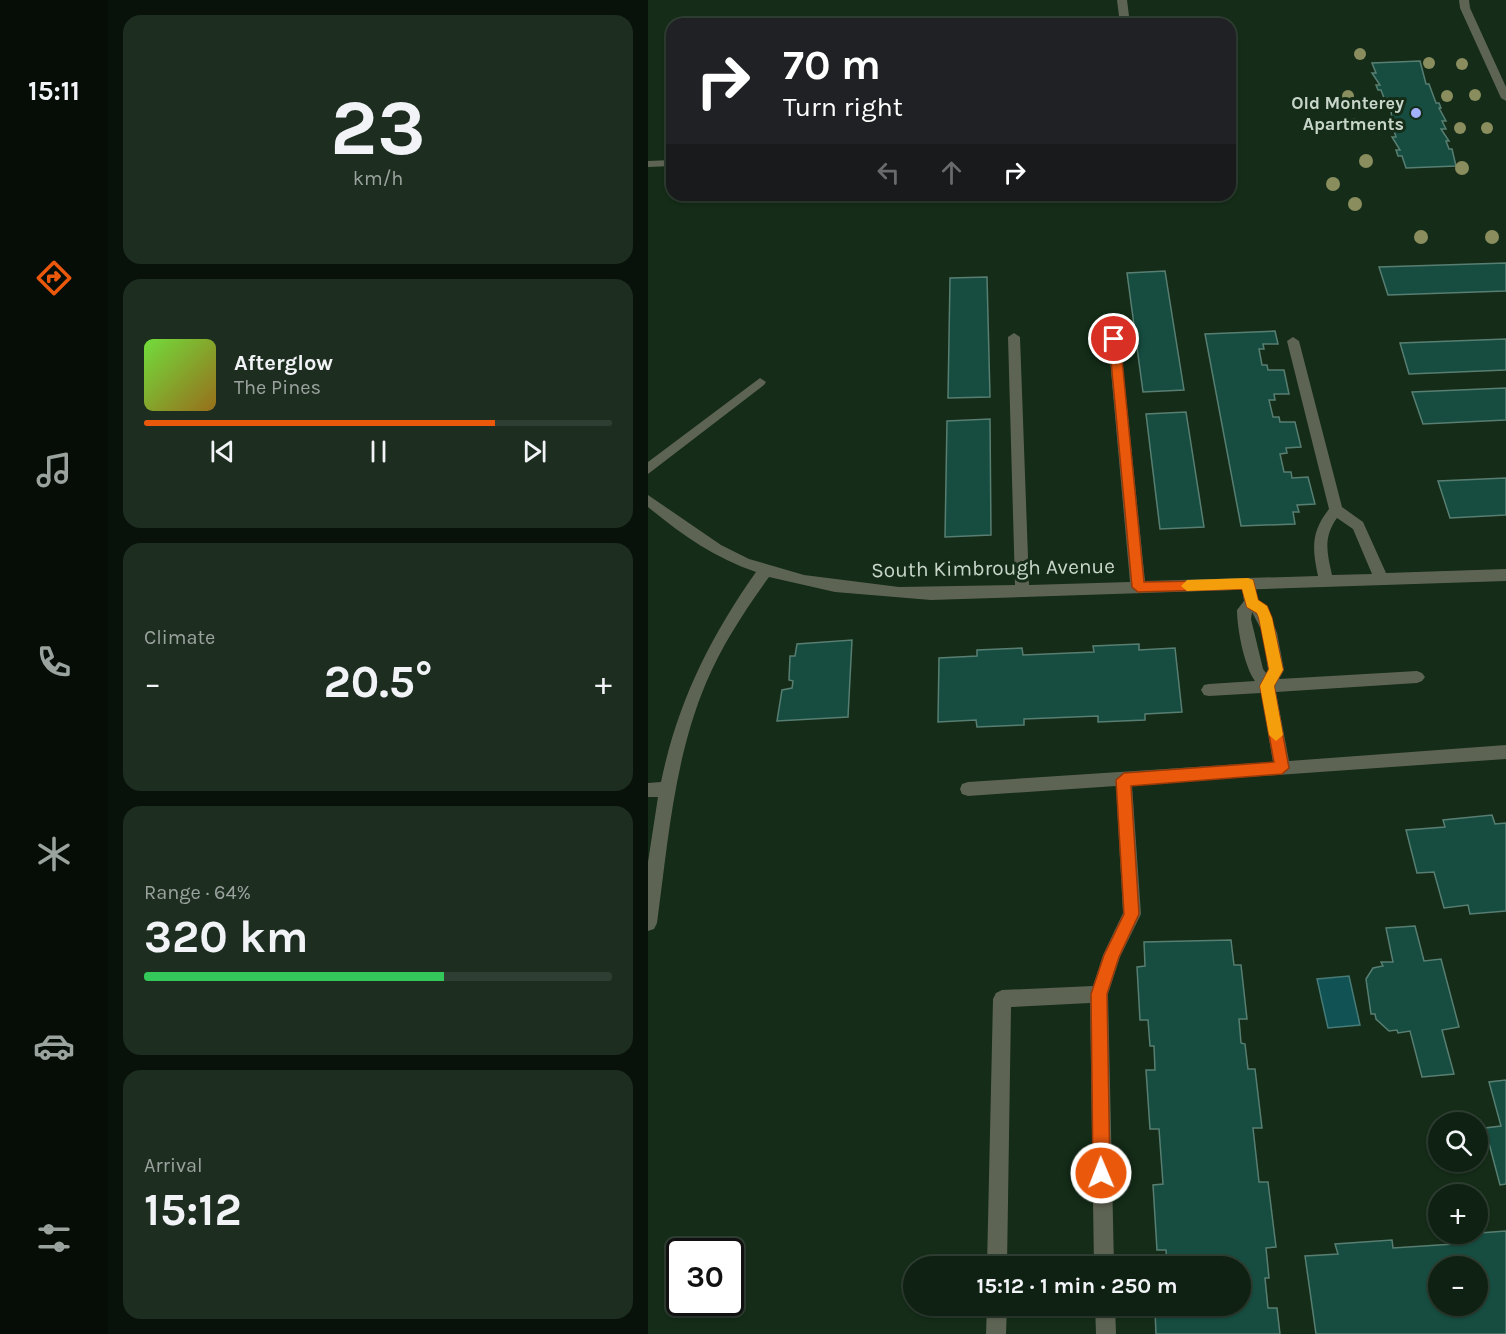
<!DOCTYPE html>
<html lang="en">
<head>
<meta charset="utf-8">
<style>
  body { margin:0; font-family:Karla,sans-serif; background:#1d2e20; color:#f1f3f6; height:100vh; display:flex; flex-direction:column; font-size:22px; white-space:nowrap }
  * { box-sizing:border-box; margin:0 }
  p { font-size:20px; color:#9ba39f }
  .icon { flex:none; width:33px; height:33px; fill:none; stroke:currentColor; stroke-width:2; stroke-linecap:round; stroke-linejoin:round }
  .map { position:relative; flex:1; overflow:hidden }
  .details { display:flex; flex-direction:column; gap:15px; padding:15px; background:#08120a; width:540px }
  .details>* { flex:none }
  .guide { position:absolute; left:18px; top:18px; width:570px; height:183px; border-radius:18px; box-shadow:0 2px 4px #0004,0 0 0 2px #2f3e32; background:#202124; color:#fff; overflow:hidden }
  .fabs { position:absolute; left:780px; top:1112px; display:grid; gap:12px }
  .fabs a { display:grid; place-items:center; width:60px; height:60px; border-radius:50%; background:#0f2112; box-shadow:0 2px 4px #0004,0 0 0 2px #2f3e32; font-size:30px }
  .speed { position:absolute; left:18px; top:1238px; display:flex; gap:12px; font-size:30px; font-weight:700; text-align:center }
  .speed>* { display:grid; place-content:center; width:78px; height:78px; border-radius:50%; background:#0f2112; box-shadow:0 2px 4px #0004,0 0 0 2px #2f3e32; line-height:1 }
  .speed .limit { border:3px solid #111; border-radius:9px; background:#fff; color:#111 }
  .pin { position:absolute; display:grid; place-items:center; width:51px; height:51px; color:#fff; margin:-26px; border:3px solid #fff; border-radius:50%; box-shadow:0 2px 6px #0007 }
  .me { position:absolute; width:66px; margin:-33px; rotate:359deg; stroke-linejoin:round; filter:drop-shadow(0 0 4px #0008) }
  .turn { display:flex; align-items:center; gap:21px; height:126px; padding:0 18px; font-size:27px }
  .turn .icon { width:78px; height:78px; stroke-width:2.5 }
  .turn b { display:block; font-size:42px; line-height:51px }
  .lanes { display:flex; align-items:center; height:57px; padding:0 18px; background:#0003; justify-content:center; gap:30px; direction:ltr }
  .lanes .off { opacity:.35 }
  .big { font-size:45px; font-weight:700; line-height:1.1 }
  .details .widget { flex:1; display:flex; flex-direction:column; justify-content:center; gap:9px; min-width:0; padding:0 21px; border-radius:18px; background:#1d2e20 }
  .details .dial { align-items:center; gap:0 }
  .dial b { font-size:78px; line-height:1 }
  .song { display:flex; align-items:center; gap:18px }
  .cover { width:72px; height:72px; border-radius:9px; background:linear-gradient(135deg,hsl(100 70% 55%),hsl(40 70% 35%)) }
  .played { height:6px; border-radius:3px; background:linear-gradient(90deg,#ea580c 75%,#2f3e32 75%) }
  .keys { display:flex; justify-content:space-around; direction:ltr }
  .heat { display:flex; justify-content:space-between; align-items:center; font-size:33px; direction:ltr }
  .charge { height:9px; border-radius:4px; background:linear-gradient(90deg,#34c759 64%,#2f3e32 0) }
  .trip { position:absolute; left:255px; top:1256px; width:348px; height:60px; border-radius:30px; background:#0f2112; box-shadow:0 2px 4px #0004,0 0 0 2px #2f3e32; font-weight:700; line-height:60px; text-align:center }
  main { display:flex; flex:1; min-height:0 }
  .tab-bar { display:flex; flex-direction:column; width:108px; justify-content:space-around; align-items:center; background:#060d07; color:#9ba39f }
  .tab-bar .icon { width:42px; height:42px }
  .tab-bar .selected { color:#ea580c }
  .tab-bar b { font-size:27px; color:#f1f3f6 }
  .map>svg:first-child { display:block }
</style>
</head>
<body>
<main>
<nav class="tab-bar">
<b>15:11</b>
<svg class="icon selected" aria-label="directions" viewBox="0 0 24 24"><path d="M12 3l9 9-9 9-9-9zM9 14v-3h6M13 9l2 2-2 2"/></svg>
<svg class="icon" aria-label="music" viewBox="0 0 24 24"><path d="M9 18V5l10-2v13"/><circle cx="6" cy="18" r="3"/><circle cx="16" cy="16" r="3"/></svg>
<svg class="icon" aria-label="phone" viewBox="0 0 24 24"><path d="M5 4h4l2 5-3 2q2 4 5 5l2-3 5 2v4C11 20 4 13 5 4z"/></svg>
<svg class="icon" aria-label="climate" viewBox="0 0 24 24"><path d="M12 3v18M4 7l16 10M4 17L20 7"/></svg>
<svg class="icon" aria-label="car" viewBox="0 0 24 24"><path d="M5 17H2v-5l4-1 3-4h7l3 4 3 1v5h-3M9 17h6M6 11h13"/><circle cx="7" cy="17" r="2"/><circle cx="17" cy="17" r="2"/></svg>
<svg class="icon" aria-label="filters" viewBox="0 0 24 24"><path d="M4 7h16M4 17h16"/><circle cx="9" cy="7" r="2"/><circle cx="15" cy="17" r="2"/></svg>
</nav>
<section class="details">
<div class="widget dial"><b>23</b><p>km/h</p></div>
<div class="widget">
<div class="song"><i class="cover"></i><div><b>Afterglow</b><p>The Pines</p></div></div>
<div class="played"></div>
<div class="keys"><svg class="icon" aria-label="previous" viewBox="0 0 24 24"><path d="M18 5L8 12l10 7zM5 5v14"/></svg><svg class="icon" aria-label="pause" viewBox="0 0 24 24"><path d="M8 5v14M16 5v14"/></svg><svg class="icon" aria-label="next" viewBox="0 0 24 24"><path d="M6 5l10 7-10 7zM19 5v14"/></svg></div>
</div>
<div class="widget"><p>Climate</p>
<div class="heat"><a>−</a><b class="big">20.5°</b><a>+</a></div>
</div>
<div class="widget"><p>Range · 64%</p><b class="big">320 km</b><div class="charge"></div></div>
<div class="widget"><p>Arrival</p><b class="big">15:12</b></div>
</section>
<div class="map">
<svg width="858" height="1334" viewBox="0 0 858 1334">
  <rect width="100%" height="100%" fill="#142c18"/>
  <path fill="#115254" stroke="#487a77" stroke-width="1.5" d="M701,976L712,1025L680,1028L669,979Z"/>
  <path fill="#164d40" stroke="#587e72" stroke-width="1.5" fill-rule="evenodd" d="M772,61L778,84H781L788,103H791L793,108H791L798,121H794L798,129H793L801,141H798L801,149H804L808,166L758,168L754,156H750L748,150H752L744,137H748L745,128H749L747,122H744L743,109H739L737,104H741L739,98H736L733,90H730L728,85H732L724,73H728L724,63Z
    M858,263V291L740,295L731,267Z
    M517,271L536,390L495,392L479,273Z
    M339,277L342,397L300,398L302,278Z
    M627,331L630,344H615L616,349H611L614,365H619L620,370H636L641,394H626L627,400H621L625,417H631L632,422H647L653,447L638,448L639,453L632,454L636,472H643L644,478L660,477L667,504L649,505L651,512H645L647,524L593,526L557,334Z
    M858,339V370L761,374L752,343Z
    M858,388V420L775,424L764,392Z
    M538,412L556,527L512,529L498,414Z
    M342,419L343,535L297,537L299,421Z
    M858,478V515L802,518L790,481Z
    M204,640L200,717L129,721L134,690L144,688L145,681L141,680L142,656H147L149,644Z
    M491,644V650L527,648L534,712L497,714V720L450,722V716L376,719V725L329,727L328,720L290,722L291,658L329,656V650L374,648L375,655L446,652L445,646Z
    M844,815L847,824L858,823V911L822,914L820,905L796,908L786,872L769,873L758,830L797,827L795,820Z
    M767,926L776,961L793,959L811,1027L794,1030L806,1074L774,1077L762,1031L750,1033L749,1030L741,1031L728,1019L727,1014H723L718,979L725,968L735,966L733,962H745L738,928Z
    M583,940L586,965H593L599,1019H591L593,1043L597,1044L600,1069H607L614,1128H605L611,1182H620L628,1247L618,1248L621,1278H617L620,1308H629L632,1334H508L507,1311H518V1305H592V1266H519L518,1250H509L505,1185L515,1184L511,1129H502L498,1070H507L506,1046H502L500,1020H492L489,967L497,966L496,942Z
    M858,1080V1184L852,1185L837,1128L853,1126L841,1082Z
    M858,1231V1334H668L657,1256L690,1254L687,1244L744,1240L745,1248L821,1243L818,1234ZM790,1266H830V1305H790Z"/>
  <g fill="none" stroke-linecap="round" stroke-linejoin="round">
    <path fill="#5e6453" fill-rule="evenodd" d="M469,0H479L482,24H472Z
      M811,0H821L822,8L858,87V101L853,98L812,8Z
      M24,160V166L0,167V161Z
      M366,333L372,337L381,585L482,582L460,338L466,334L472,338L497,581L670,576C664,548 663,532 681,509L639,341L645,337L651,341L694,507L715,522L738,573L858,569V581L283,600L187,592L121,577C97,610 74,645 58,683C26,759 20,842 9,923L6,929L0,931V862L10,797H0V783L13,782C29,704 62,637 108,572C67,558 34,535 0,507V495L73,545L101,559L156,575L251,587L367,585L360,337ZM689,518L705,529L724,574L684,575C679,553 675,537 689,518Z
      M112,378L118,382L116,385L0,474V462Z
      M602,589L607,591L610,600L621,612L629,633L636,670L631,679L769,671L774,673L777,677L774,681L769,683L628,692L641,761L858,745V759L484,785L493,914L472,957L460,994L466,1266H446L442,1003L363,1007L359,1266H339L345,999L348,993L354,990L445,986L455,955L475,913L468,786L320,796L314,794L312,789L314,784L320,782L625,762L613,693L561,696L556,695L553,690L556,685L561,684L607,681C596,666 589,628 589,610L596,601L595,595ZM604,612L615,633L620,670L618,673L615,669L603,619Z
      M339,1305H359L358,1334H338Z
      M447,1305H467L468,1334H448Z"/>
  </g>
  <g fill="#8a8d5d">
    <circle cx="712" cy="54" r="6"/>
    <circle cx="781" cy="63" r="6"/>
    <circle cx="814" cy="64" r="6"/>
    <circle cx="827" cy="95" r="6"/>
    <circle cx="700" cy="96" r="6"/>
    <circle cx="799" cy="96" r="6"/>
    <circle cx="706" cy="124" r="6"/>
    <circle cx="812" cy="128" r="6"/>
    <circle cx="839" cy="128" r="6"/>
    <circle cx="718" cy="161" r="7"/>
    <circle cx="814" cy="168" r="7"/>
    <circle cx="685" cy="184" r="7"/>
    <circle cx="707" cy="204" r="7"/>
    <circle cx="773" cy="237" r="7"/>
    <circle cx="844" cy="237" r="7"/>
  </g>
  <path fill="#ea580c" stroke="#983908" stroke-width="1.5" d="M466,335L472,339L496,582L605,580L610,600L619,606L624,618L635,670L626,686L641,768L634,774L483,786L491,914L471,957L459,994L462,1173L460,1179L453,1182L447,1179L445,1173L443,994L456,955L476,914L468,780L476,773L626,762L612,686L621,669L611,618L609,613L599,607L594,589L490,592L484,587L461,339Z"/>
  <path fill="#f59e0b" d="M600,578L605,580L610,600L619,606L624,618L635,670L626,686L635,735L628,741L621,735L612,686L621,669L611,618L609,613L599,607L594,589L539,591L533,586L539,580Z"/>
  <circle fill="#a2b2fd" stroke="#142c18" stroke-width="2" cx="768" cy="113" r="6"/>
  <g text-anchor="middle" dominant-baseline="central" stroke-width="6" stroke-linejoin="round" paint-order="stroke">
    <g font-size="18" font-weight="bold" fill="#c8d6ca" stroke="#142c18" text-anchor="end">
      <text x="756" y="103">Old Monterey<tspan x="756" dy="21">Apartments</tspan></text>
    </g>
    <g font-size="21" fill="#c8d6ca" stroke="#142c18">
      <text transform="translate(345 568) rotate(-1)">South Kimbrough Avenue</text>
    </g>
  </g>
</svg>
<div class="fabs">
<a><svg class="icon" aria-label="search" viewBox="0 0 24 24"><circle cx="10" cy="10" r="6"/><path d="M15 15l6 6"/></svg></a>
<a>+</a>
<a>−</a>
</div>
<div class="speed"><div class="limit">30</div></div>
<div class="pin" style="left:466px;top:339px;background:#d93025"><svg class="icon" aria-label="arrive" viewBox="0 0 24 24"><path d="M6 21V4h12l-3 4 3 4H6"/></svg></div>
<svg class="me" style="left:453px;top:1173px" viewBox="-20 -20 40 40"><circle r="17" fill="#ea580c" stroke="#fff" stroke-width="3"/><path d="M0-11L8 9 0 5-8 9z" fill="#fff"/></svg>
<div class="trip">15:12 · 1 min · 250 m</div>
<div class="guide">
<div class="turn"><svg class="icon" aria-label="right" viewBox="0 0 24 24"><path d="M7 20v-9h11M14 6l5 5-5 5"/></svg><div><b>70 m</b>Turn right</div></div>
<div class="lanes"><svg class="icon off" aria-label="left" viewBox="0 0 24 24"><path d="M17 20v-9H6M10 6l-5 5 5 5"/></svg><svg class="icon off" aria-label="ahead" viewBox="0 0 24 24"><path d="M12 20V5M6 11l6-6 6 6"/></svg><svg class="icon" aria-label="right" viewBox="0 0 24 24"><path d="M7 20v-9h11M14 6l5 5-5 5"/></svg></div>
</div>
</div>
</main>
</body>
</html>
